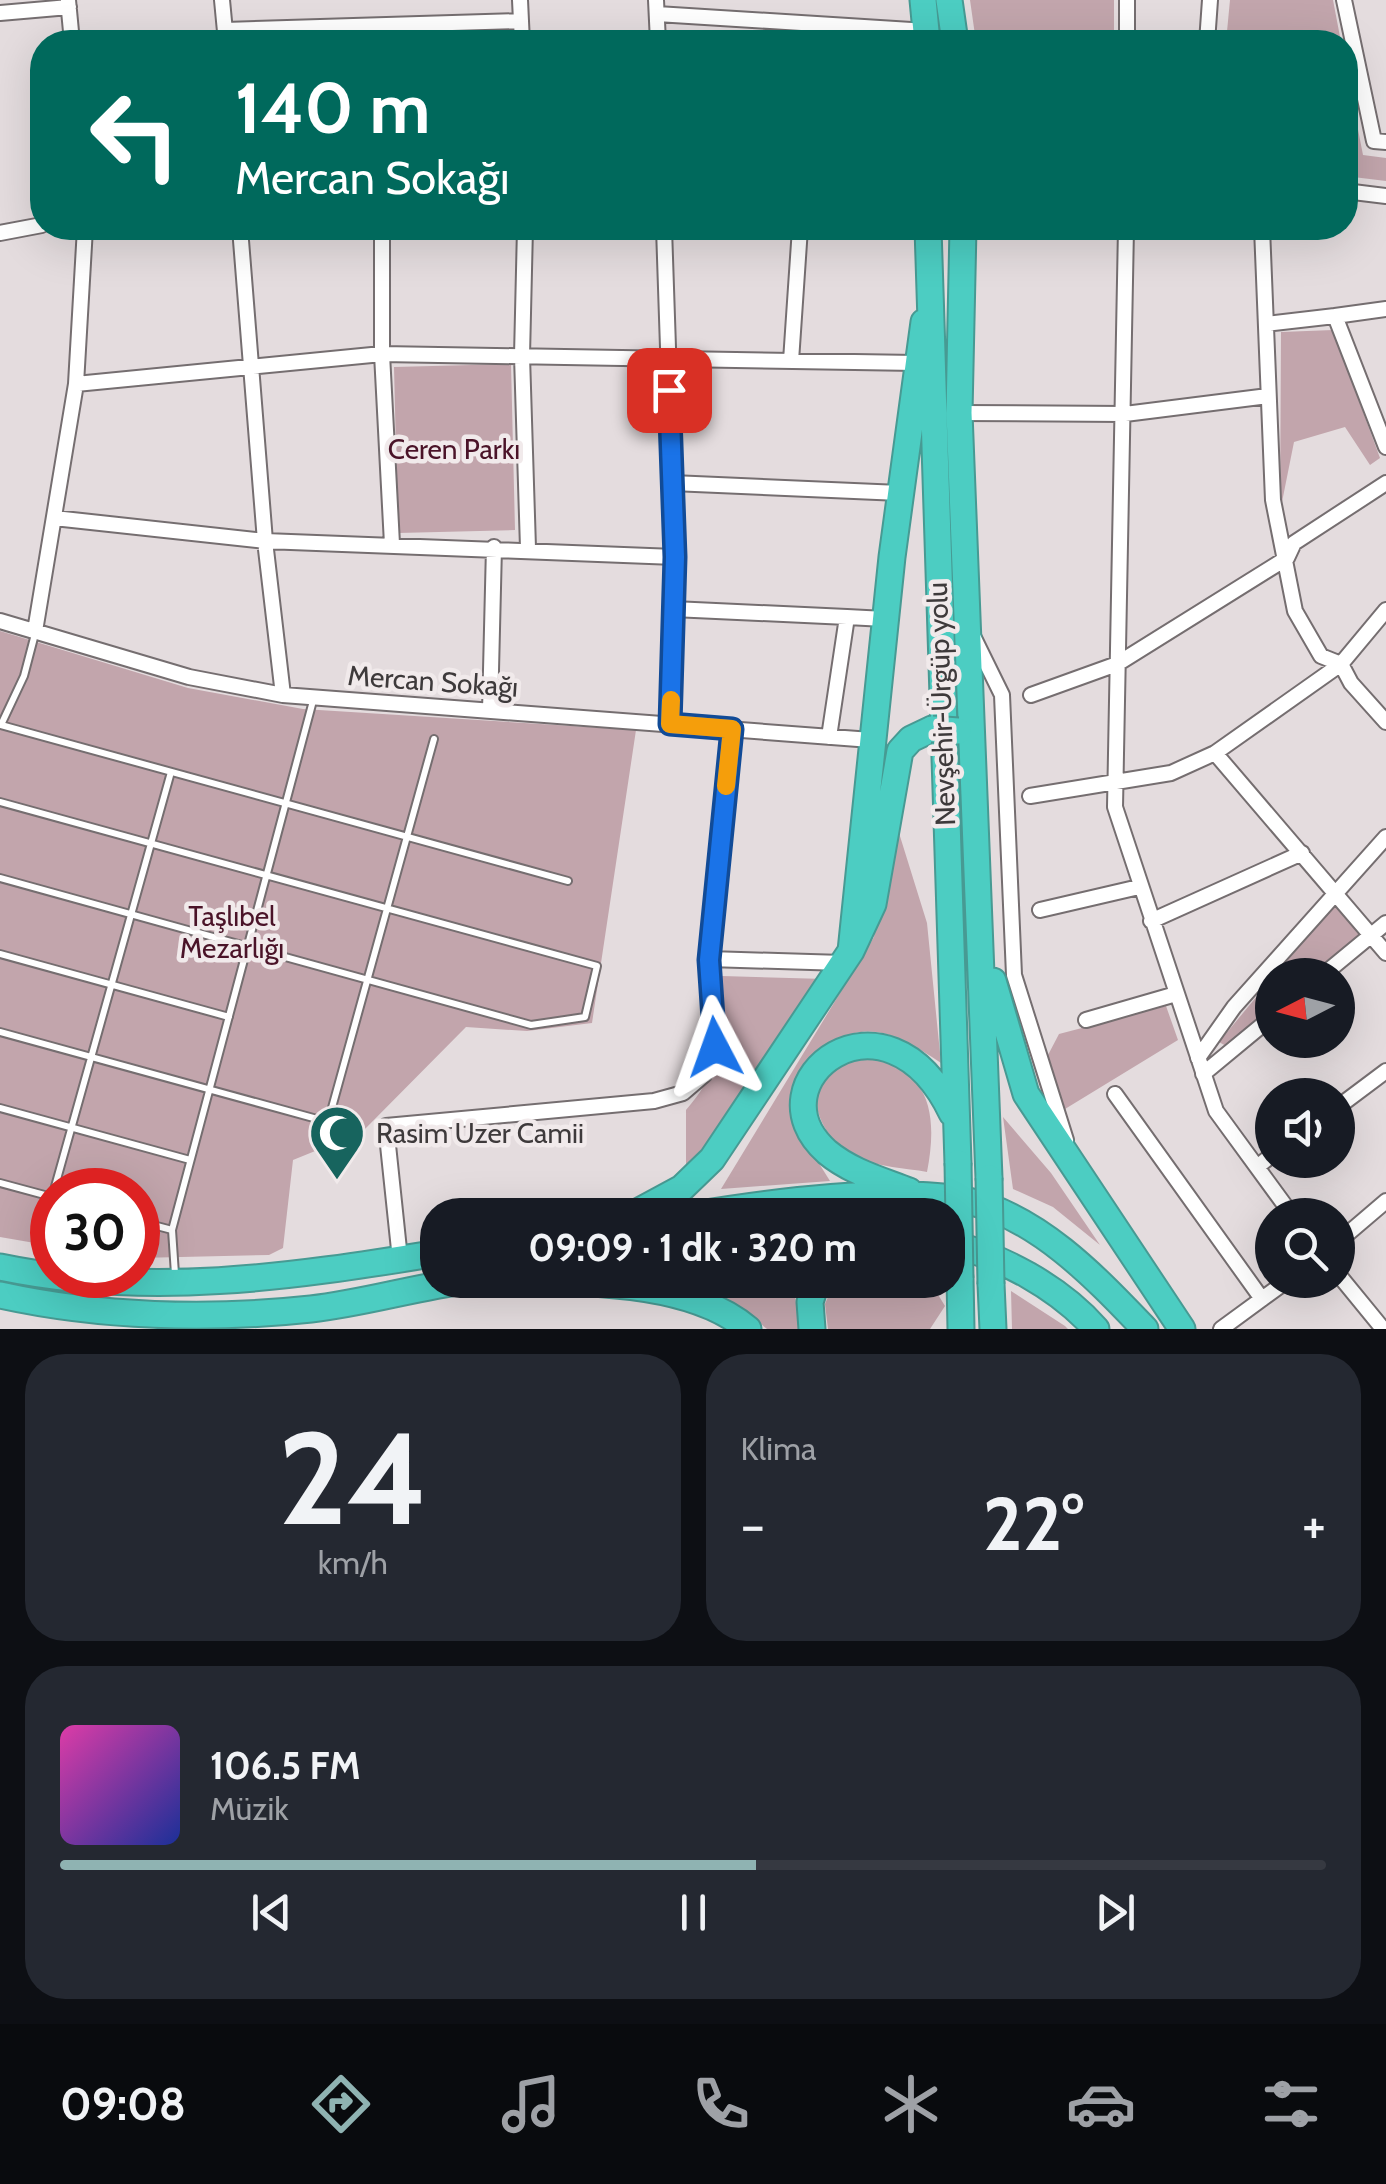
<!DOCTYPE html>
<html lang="tr">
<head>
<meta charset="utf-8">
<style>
  body { margin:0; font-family:Cabin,sans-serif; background:#242831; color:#f1f3f6; height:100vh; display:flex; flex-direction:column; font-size:38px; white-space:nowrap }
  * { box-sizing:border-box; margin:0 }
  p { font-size:32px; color:#9ea1a6 }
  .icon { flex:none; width:55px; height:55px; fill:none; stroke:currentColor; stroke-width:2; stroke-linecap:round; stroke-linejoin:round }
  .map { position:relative; height:1329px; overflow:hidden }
  .sheet { display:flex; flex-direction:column; gap:25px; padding:25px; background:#0d0f14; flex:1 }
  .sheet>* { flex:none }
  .banner { position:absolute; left:30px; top:30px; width:1328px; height:210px; border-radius:40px; box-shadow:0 10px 40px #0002; background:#00695c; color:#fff; overflow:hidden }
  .needle { width:65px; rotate:264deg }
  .buttons { position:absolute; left:1255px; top:958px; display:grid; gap:20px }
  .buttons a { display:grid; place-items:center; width:100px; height:100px; border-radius:50%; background:#171b24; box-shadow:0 10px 40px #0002; font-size:50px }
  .speed { position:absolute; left:30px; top:1168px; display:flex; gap:20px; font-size:50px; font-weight:700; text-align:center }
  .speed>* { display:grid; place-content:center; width:130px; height:130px; border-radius:50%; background:#171b24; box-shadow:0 10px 40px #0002; line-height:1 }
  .speed .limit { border:15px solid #d22; background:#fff; color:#111 }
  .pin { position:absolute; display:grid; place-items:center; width:85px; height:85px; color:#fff; margin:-42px; border-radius:20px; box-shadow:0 5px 15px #0006 }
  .me { position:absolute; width:110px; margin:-55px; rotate:356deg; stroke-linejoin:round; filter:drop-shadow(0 0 8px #0008) }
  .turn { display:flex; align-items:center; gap:35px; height:210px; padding:0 40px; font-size:45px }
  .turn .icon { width:130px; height:130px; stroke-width:2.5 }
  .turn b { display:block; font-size:70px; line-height:85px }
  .big { font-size:75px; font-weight:800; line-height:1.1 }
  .sheet .tile { flex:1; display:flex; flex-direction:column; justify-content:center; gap:15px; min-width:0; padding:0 35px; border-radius:40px; background:#242831 }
  .sheet .dial { align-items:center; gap:0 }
  .dial b { font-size:130px; line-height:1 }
  .song { display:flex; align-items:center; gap:30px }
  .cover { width:120px; height:120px; border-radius:15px; background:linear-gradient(135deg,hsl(320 70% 55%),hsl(230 70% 35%)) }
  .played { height:10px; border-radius:5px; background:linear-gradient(90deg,#8fb3b2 55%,#363941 55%) }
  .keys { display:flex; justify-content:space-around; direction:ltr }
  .heat { display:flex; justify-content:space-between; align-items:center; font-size:55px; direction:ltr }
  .sheet .tiles { flex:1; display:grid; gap:25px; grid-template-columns:1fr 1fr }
  .tile:last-child { grid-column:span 2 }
  .trip { position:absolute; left:420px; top:1198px; width:545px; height:100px; border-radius:40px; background:#171b24; box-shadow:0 10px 40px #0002; font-weight:800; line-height:100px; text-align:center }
  .dock { display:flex; height:160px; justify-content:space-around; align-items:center; background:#090b0e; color:#9ea1a6 }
  .dock .icon { width:70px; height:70px }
  .dock .current { color:#8fb3b2 }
  .dock b { font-size:45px; color:#f1f3f6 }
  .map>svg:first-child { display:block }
</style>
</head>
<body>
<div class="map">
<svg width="1386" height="1329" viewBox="0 0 1386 1329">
  <rect width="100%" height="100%" fill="#e4dcde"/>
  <path fill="#c2a5ac" d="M970,0H1114V42H976Z
    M1230,0H1333L1341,42H1226Z
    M1345,63L1363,155L1386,158V181L1345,176Z
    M1333,330L1380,458L1370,465L1345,427L1294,442L1280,512L1281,332Z
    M511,364L515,530L398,533L394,367Z
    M0,631L188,688L303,709L636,730L592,1023L527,1031L466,1027L362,1132L293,1160L283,1248L269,1255L138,1258V1190H52V1246L0,1237Z
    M899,833L927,923L941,1063C890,1029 855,1013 808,1065L815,1157L830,1181L721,1189L874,937L887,835Z
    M1338,902L1360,935L1312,975H1275Z
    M722,976L826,979L686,1174V1110C726,1065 720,1033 722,976Z
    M1272,978V1008L1226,1046L1219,1042Z
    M1166,1006L1178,1040L1065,1109L1048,1055L1059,1034Z
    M867,1058C931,1067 938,1116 927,1172C906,1168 878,1167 858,1158C824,1143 796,1091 837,1066C845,1062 858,1060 867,1058Z
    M1003,1117L1051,1173L1100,1245L1053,1207L1013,1189Z
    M651,1280H802L795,1295L799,1329H767L739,1306L698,1288Z
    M835,1280H929L945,1306L930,1329H828L825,1304Z
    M1011,1291L1065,1326L1068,1329H1012Z"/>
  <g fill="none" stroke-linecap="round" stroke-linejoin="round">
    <g stroke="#756e70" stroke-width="10">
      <path id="lane" d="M1,725L568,881
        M1,725L24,676L35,634
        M0,802L597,966L585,1017L531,1025L0,878
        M0,954L229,1017
        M0,1032L328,1122L434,739
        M0,1108L190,1160
        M0,1183L52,1197
        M54,1190L171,772
        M138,1221L172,1230
        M175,1274L172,1230L314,697"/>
    </g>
    <g stroke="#756e70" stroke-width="18">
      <path id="street" d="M68,0L72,42
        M222,0L226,42
        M520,0L522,42
        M656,0L658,42
        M1344,0L1374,141L1386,142
        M0,13L69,7
        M657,14L927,31
        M225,30L521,21
        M1127,42V0
        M1207,42L1210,0
        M1345,191L1386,196
        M240,228L265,541L283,695
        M382,228V354L392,544
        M525,228L522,356L528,548
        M664,228L675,557L670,724
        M1126,228L1115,807L1216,1111L1292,1215
        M1262,228L1273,500L1295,611L1321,656L1341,664L1351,683L1386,722
        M0,233L42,225
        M1335,316L1386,309
        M1266,324L1335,316L1386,447
        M791,361L800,228
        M76,384L382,354L916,363
        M959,413L1125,414L1268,396
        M672,483L900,493
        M54,518L265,541L675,557
        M673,609L847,617L829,737
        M847,617L885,619
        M0,621L189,677L283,695L871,740
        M35,631L76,384L85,228
        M973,636L1002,695L1014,975L1066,1140
        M1031,695L1117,664L1287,558L1294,543L1386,483
        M490,711L494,547
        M1215,753L1386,953
        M1030,796L1171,773L1215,753L1341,664L1386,610
        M1040,910L1139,887
        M1151,921L1302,853
        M709,959L843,963
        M1323,975L1386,923
        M1086,1020L1176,994
        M1198,1058L1234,1007L1386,837
        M1203,1074L1272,1017
        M1115,1094L1262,1299
        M1338,1107L1386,1071
        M1257,1167L1272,1155
        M1338,1242L1386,1201
        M400,1259L386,1126L654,1101L683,1093L704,1075L715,1047L709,959L732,729
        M1338,1274L1383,1329
        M1221,1329L1288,1280"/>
    </g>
    <g stroke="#479a93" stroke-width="29">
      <path id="highway" d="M923,0L927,42
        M949,0L955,42
        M928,228L958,1163
        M963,228L959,413L989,1178
        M851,951L892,557L924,322
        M993,981L1026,1094L1182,1329
        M909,1191C881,1180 851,1172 827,1152C748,1082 886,975 952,1113
        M632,1215L682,1188L712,1159L851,951L873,904L900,751L911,739L932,729
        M694,1215C766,1203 897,1185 968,1201C1039,1217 1097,1279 1145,1329
        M948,1243C1001,1256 1059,1287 1096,1329
        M0,1267C147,1298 291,1277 438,1253
        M960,1278L961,1329
        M454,1282C538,1283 680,1271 748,1329
        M991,1284L993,1329
        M0,1295C99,1317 209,1320 311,1309C364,1303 416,1287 469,1280
        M812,1329L810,1302L817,1280"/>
    </g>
    <use href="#lane" stroke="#fff" stroke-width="6"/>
    <use href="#street" stroke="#fff" stroke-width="14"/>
    <use href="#highway" stroke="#4ccdc2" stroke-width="25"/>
    <g stroke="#479a93" stroke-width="29" stroke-linecap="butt">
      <path id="highway-bridge" d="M932,729L958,731
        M958,1163L960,1278
        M989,1178L991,1284"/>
    </g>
    <use href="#highway-bridge" stroke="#4ccdc2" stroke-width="25"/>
  </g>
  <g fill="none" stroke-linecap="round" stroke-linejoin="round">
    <g stroke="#114b97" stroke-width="25">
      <path id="route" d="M669,390L675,557L670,724L732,729L709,960L715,1047"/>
    </g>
    <use href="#route" stroke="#1a73e8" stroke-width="18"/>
    <path stroke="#f59e0b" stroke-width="18" d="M671,700L670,724L732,729L726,786"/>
  </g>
  <defs>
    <g id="mosque-pin" transform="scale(2.875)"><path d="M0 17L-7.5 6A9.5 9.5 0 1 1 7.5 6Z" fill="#17645e" stroke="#f1eaeb"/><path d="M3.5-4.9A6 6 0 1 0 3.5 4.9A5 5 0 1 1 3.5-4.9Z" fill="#fff"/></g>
  </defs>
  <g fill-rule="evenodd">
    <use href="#mosque-pin" x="337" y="1133"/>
  </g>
  <g text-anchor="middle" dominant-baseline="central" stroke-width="9" stroke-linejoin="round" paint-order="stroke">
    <g font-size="28" fill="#4a1328" stroke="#f1eaeb">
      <text x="454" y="449">Ceren Parkı</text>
      <text x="232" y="916">Taşlıbel<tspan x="232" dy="32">Mezarlığı</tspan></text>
    </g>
    <g font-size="28" fill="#3e3a3b" stroke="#f1eaeb">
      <text transform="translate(433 681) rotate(4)">Mercan Sokağı</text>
      <text transform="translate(941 704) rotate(-92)">Nevşehir-Ürgüp yolu</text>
    </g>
    <g font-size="28" fill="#3e3a3b" stroke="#f1eaeb" text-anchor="start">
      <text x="376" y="1133">Rasim Uzer Camii</text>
    </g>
  </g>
</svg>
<div class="buttons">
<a><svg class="needle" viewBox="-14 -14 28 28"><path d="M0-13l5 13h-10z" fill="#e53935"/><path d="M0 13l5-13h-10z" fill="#9ea1a6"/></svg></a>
<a><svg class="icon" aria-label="sound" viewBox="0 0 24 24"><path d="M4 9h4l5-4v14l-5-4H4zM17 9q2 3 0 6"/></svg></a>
<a><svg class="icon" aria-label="search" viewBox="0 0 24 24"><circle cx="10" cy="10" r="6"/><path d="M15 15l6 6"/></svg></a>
</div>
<div class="speed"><div class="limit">30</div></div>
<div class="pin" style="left:669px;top:390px;background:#d93025"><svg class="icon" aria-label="arrive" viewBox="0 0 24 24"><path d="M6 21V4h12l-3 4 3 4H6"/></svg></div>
<svg class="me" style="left:715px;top:1047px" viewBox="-20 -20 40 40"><path d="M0-17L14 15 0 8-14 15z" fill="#1a73e8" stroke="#fff" stroke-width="4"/></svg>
<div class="trip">09:09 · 1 dk · 320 m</div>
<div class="banner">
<div class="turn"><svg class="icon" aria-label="left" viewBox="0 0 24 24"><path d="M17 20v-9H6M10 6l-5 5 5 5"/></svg><div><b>140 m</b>Mercan Sokağı</div></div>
</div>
</div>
<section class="sheet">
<div class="tiles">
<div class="tile dial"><b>24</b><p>km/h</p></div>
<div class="tile"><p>Klima</p>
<div class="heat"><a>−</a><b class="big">22°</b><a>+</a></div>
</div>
<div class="tile">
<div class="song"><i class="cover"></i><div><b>106.5 FM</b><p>Müzik</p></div></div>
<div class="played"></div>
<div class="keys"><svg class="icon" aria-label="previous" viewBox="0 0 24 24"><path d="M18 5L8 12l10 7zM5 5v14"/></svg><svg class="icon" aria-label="pause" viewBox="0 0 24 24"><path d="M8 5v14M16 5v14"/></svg><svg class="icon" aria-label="next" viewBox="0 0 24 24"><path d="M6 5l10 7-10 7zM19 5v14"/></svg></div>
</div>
</div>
</section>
<nav class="dock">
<b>09:08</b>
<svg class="icon current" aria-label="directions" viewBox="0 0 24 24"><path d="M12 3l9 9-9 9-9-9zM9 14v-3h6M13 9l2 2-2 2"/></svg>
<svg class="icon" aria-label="music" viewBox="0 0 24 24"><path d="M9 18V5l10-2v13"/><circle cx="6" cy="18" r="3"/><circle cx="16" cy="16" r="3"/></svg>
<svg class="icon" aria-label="phone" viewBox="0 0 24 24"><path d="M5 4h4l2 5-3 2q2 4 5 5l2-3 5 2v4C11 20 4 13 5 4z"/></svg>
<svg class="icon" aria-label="climate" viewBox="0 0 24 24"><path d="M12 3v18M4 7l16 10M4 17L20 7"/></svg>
<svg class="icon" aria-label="car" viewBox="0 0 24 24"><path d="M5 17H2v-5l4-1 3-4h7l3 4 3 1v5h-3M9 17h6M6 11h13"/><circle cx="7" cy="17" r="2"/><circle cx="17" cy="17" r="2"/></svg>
<svg class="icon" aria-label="filters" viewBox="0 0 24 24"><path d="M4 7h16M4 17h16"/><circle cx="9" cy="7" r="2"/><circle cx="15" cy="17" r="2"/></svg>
</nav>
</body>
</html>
